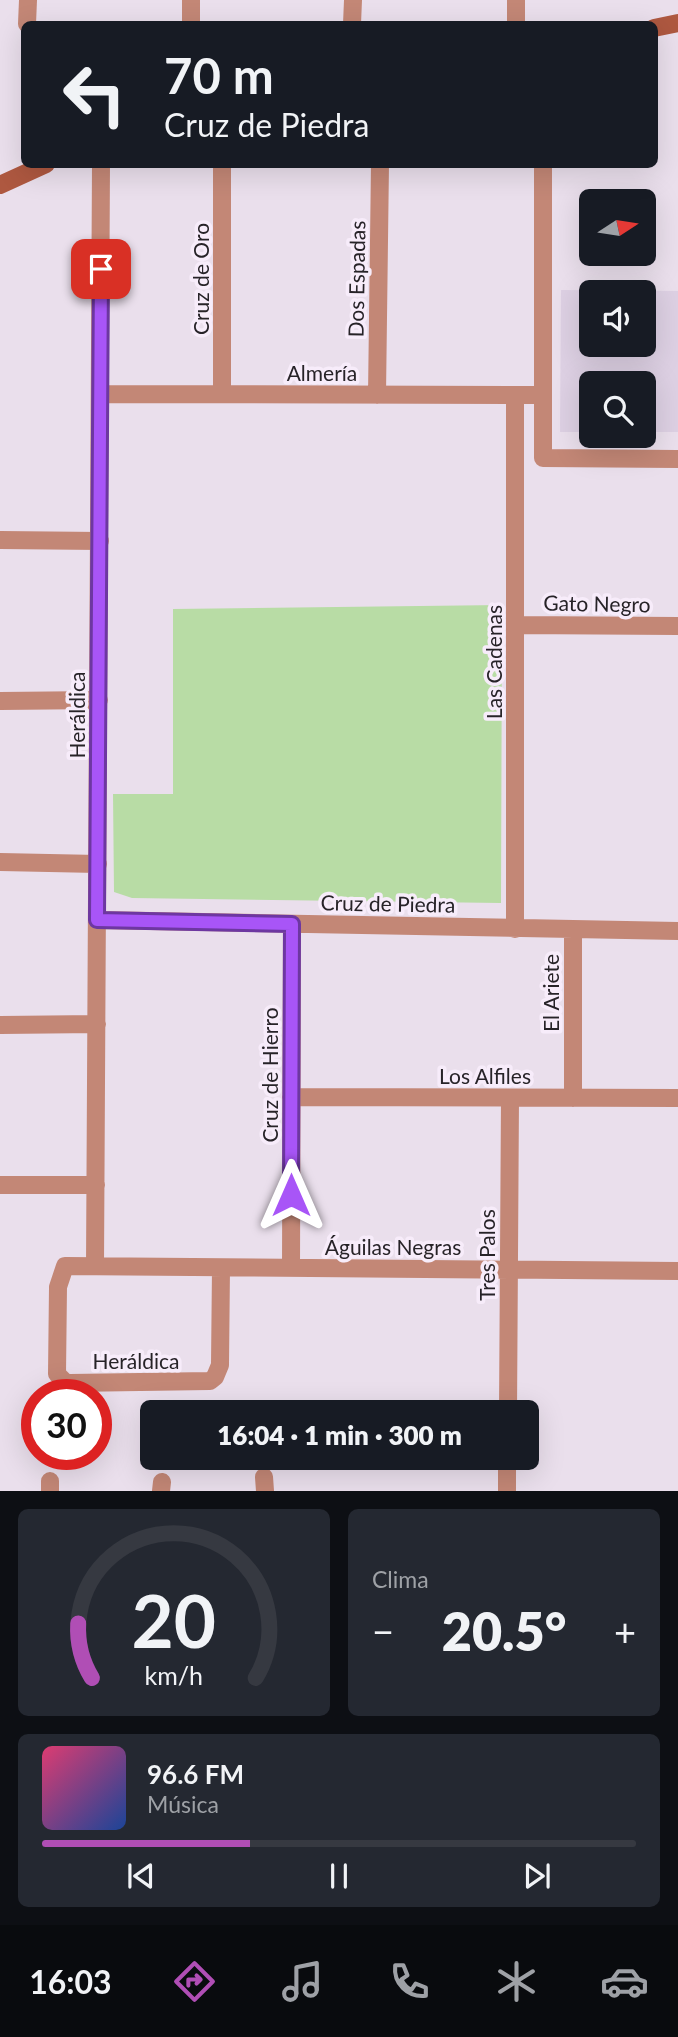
<!DOCTYPE html>
<html lang="es">
<head>
<meta charset="utf-8">
<style>
  body { margin:0; font-family:Lato,sans-serif; background:#242831; color:#f1f3f6; height:100vh; display:flex; flex-direction:column; font-size:26px; white-space:nowrap }
  * { box-sizing:border-box; margin:0 }
  p { font-size:23px; color:#9ea1a6 }
  .icon { flex:none; width:38px; height:38px; fill:none; stroke:currentColor; stroke-width:2; stroke-linecap:round; stroke-linejoin:round }
  .map { position:relative; height:1491px; overflow:hidden }
  .panel { display:flex; flex-direction:column; gap:18px; padding:18px; background:#0d0f14; flex:1 }
  .panel>* { flex:none }
  .guide { position:absolute; left:21px; top:21px; width:637px; height:147px; border-radius:10px; box-shadow:0 7px 28px #0002; background:#171b24; color:#f1f3f6; overflow:hidden }
  .needle { width:46px; rotate:78deg }
  .controls { position:absolute; left:579px; top:189px; display:grid; gap:14px }
  .controls a { display:grid; place-items:center; width:77px; height:77px; border-radius:10px; background:#171b24; box-shadow:0 7px 28px #0002; font-size:35px }
  .speed { position:absolute; left:21px; top:1379px; display:flex; gap:14px; font-size:35px; font-weight:700; text-align:center }
  .speed>* { display:grid; place-content:center; width:91px; height:91px; border-radius:50%; background:#171b24; box-shadow:0 7px 28px #0002; line-height:1 }
  .speed .limit { border:10px solid #d22; background:#fff; color:#111 }
  .pin { position:absolute; display:grid; place-items:center; width:60px; height:60px; color:#fff; margin:-30px; border-radius:14px; box-shadow:0 4px 10px #0006 }
  .me { position:absolute; width:77px; margin:-38px; rotate:0deg; stroke-linejoin:round; filter:drop-shadow(0 0 5px #0008) }
  .turn { display:flex; align-items:center; gap:24px; height:147px; padding:0 28px; font-size:32px }
  .turn .icon { width:91px; height:91px; stroke-width:2.5 }
  .turn b { display:block; font-size:49px; line-height:60px }
  .big { font-size:52px; font-weight:800; line-height:1.1 }
  .panel .widget { flex:1; display:flex; flex-direction:column; justify-content:center; gap:10px; min-width:0; padding:0 24px; border-radius:10px; background:#242831 }
  .panel .dial { align-items:center; gap:0 }
  .dial svg { height:182px; overflow:visible; fill:none; stroke:#363941; stroke-width:7; stroke-linecap:round; text-anchor:middle }
  .dial text { fill:#f1f3f6; stroke:none }
  .song { display:flex; align-items:center; gap:21px }
  .cover { width:84px; height:84px; border-radius:10px; background:linear-gradient(135deg,hsl(340 70% 55%),hsl(220 70% 35%)) }
  .played { height:7px; border-radius:4px; background:linear-gradient(90deg,#b04eb5 35%,#363941 35%) }
  .keys { display:flex; justify-content:space-around; direction:ltr }
  .heat { display:flex; justify-content:space-between; align-items:center; font-size:38px; direction:ltr }
  .panel .tiles { flex:1; display:grid; gap:18px; grid-template-columns:1fr 1fr }
  .widget:last-child { grid-column:span 2 }
  .trip { position:absolute; left:140px; top:1400px; width:399px; height:70px; border-radius:10px; background:#171b24; box-shadow:0 7px 28px #0002; font-weight:800; line-height:70px; text-align:center }
  .menu { display:flex; height:112px; justify-content:space-around; align-items:center; background:#090b0e; color:#9ea1a6 }
  .menu .icon { width:49px; height:49px }
  .menu .active { color:#b04eb5 }
  .menu b { font-size:32px; color:#f1f3f6 }
  .map>svg:first-child { display:block }
</style>
</head>
<body>
<div class="map">
<svg width="678" height="1491" viewBox="0 0 678 1491">
  <rect width="100%" height="100%" fill="#eadfec"/>
  <path fill="#ddd0e3" fill-rule="evenodd" d="M561,290L678,291V432H644V383H592L591,432H560ZM592,292H644V345H592Z"/>
  <path fill="#b8dca5" d="M502,605L501,903L132,898L114,892L113,794H173V609Z"/>
  <g fill="none" stroke-linecap="round" stroke-linejoin="round">
    <path stroke="#c38776" stroke-width="18" d="M27,24L28,0
      M191,24V0
      M352,24L353,0
      M516,24V0
      M222,164V394
      M543,164V458L678,459
      M100,394L543,395
      M377,395L380,164
      M0,540L100,541
      M515,625L678,626
      M0,701L99,700
      M0,862L98,864
      M97,920L678,931
      M515,929V395
      M573,930V1098
      M0,1025L97,1024
      M291,1097L678,1098
      M0,1185H96
      M95,1266L101,164
      M221,1268L220,1365L215,1377L210,1381L70,1383L65,1382L57,1374L58,1287L65,1266L678,1271
      M291,1268L292,924
      M508,1412L510,1098
      M264,1477L265,1491
      M50,1491V1481
      M161,1491L162,1482
      M507,1491V1458"/>
    <path stroke="#ae5840" stroke-width="18" d="M654,28L678,23
      M0,185L46,164"/>
  </g>
  <g fill="none" stroke-linecap="round" stroke-linejoin="round">
    <g stroke="#6d37a1" stroke-width="18">
      <path id="route" d="M101,269L97,920L292,924L291,1195"/>
    </g>
    <use href="#route" stroke="#a855f7" stroke-width="12"/>
  </g>
  <g text-anchor="middle" dominant-baseline="central" stroke-width="7" stroke-linejoin="round" paint-order="stroke">
    <g font-size="21" fill="#272328" stroke="#f7ecfa">
      <text transform="translate(200 279) rotate(-90)">Cruz de Oro</text>
      <text transform="translate(356 279) rotate(-89)">Dos Espadas</text>
      <text x="322" y="372">Almería</text>
      <text transform="translate(597 603) rotate(1)">Gato Negro</text>
      <text transform="translate(493 662) rotate(-90)">Las Cadenas</text>
      <text transform="translate(76 715) rotate(-90)">Heráldica</text>
      <text transform="translate(388 903) rotate(1)">Cruz de Piedra</text>
      <text transform="translate(550 993) rotate(-90)">El Ariete</text>
      <text transform="translate(269 1075) rotate(-90)">Cruz de Hierro</text>
      <text x="485" y="1075">Los Alfiles</text>
      <text x="393" y="1246">Águilas Negras</text>
      <text transform="translate(486 1255) rotate(-90)">Tres Palos</text>
      <text x="136" y="1360">Heráldica</text>
    </g>
  </g>
</svg>
<div class="controls">
<a><svg class="needle" viewBox="-14 -14 28 28"><path d="M0-13l5 13h-10z" fill="#e53935"/><path d="M0 13l5-13h-10z" fill="#9ea1a6"/></svg></a>
<a><svg class="icon" aria-label="sound" viewBox="0 0 24 24"><path d="M4 9h4l5-4v14l-5-4H4zM17 9q2 3 0 6"/></svg></a>
<a><svg class="icon" aria-label="search" viewBox="0 0 24 24"><circle cx="10" cy="10" r="6"/><path d="M15 15l6 6"/></svg></a>
</div>
<div class="speed"><div class="limit">30</div></div>
<div class="pin" style="left:101px;top:269px;background:#d93025"><svg class="icon" aria-label="arrive" viewBox="0 0 24 24"><path d="M6 21V4h12l-3 4 3 4H6"/></svg></div>
<svg class="me" style="left:291px;top:1195px" viewBox="-20 -20 40 40"><path d="M0-17L14 15 0 8-14 15z" fill="#a855f7" stroke="#fff" stroke-width="4"/></svg>
<div class="trip">16:04 · 1 min · 300 m</div>
<div class="guide">
<div class="turn"><svg class="icon" aria-label="left" viewBox="0 0 24 24"><path d="M17 20v-9H6M10 6l-5 5 5 5"/></svg><div><b>70 m</b>Cruz de Piedra</div></div>
</div>
</div>
<section class="panel">
<div class="tiles">
<div class="widget dial"><svg viewBox="0 0 100 80">
<path d="M14 69A42 42 0 1 1 86 69"/>
<path d="M14 69A42 42 0 0 1 8 45" stroke="#b04eb5"/>
<text x="50" y="56" font-size="32" font-weight="700">20</text>
<text x="50" y="72" font-size="11">km/h</text>
</svg></div>
<div class="widget"><p>Clima</p>
<div class="heat"><a>−</a><b class="big">20.5°</b><a>+</a></div>
</div>
<div class="widget">
<div class="song"><i class="cover"></i><div><b>96.6 FM</b><p>Música</p></div></div>
<div class="played"></div>
<div class="keys"><svg class="icon" aria-label="previous" viewBox="0 0 24 24"><path d="M18 5L8 12l10 7zM5 5v14"/></svg><svg class="icon" aria-label="pause" viewBox="0 0 24 24"><path d="M8 5v14M16 5v14"/></svg><svg class="icon" aria-label="next" viewBox="0 0 24 24"><path d="M6 5l10 7-10 7zM19 5v14"/></svg></div>
</div>
</div>
</section>
<nav class="menu">
<b>16:03</b>
<svg class="icon active" aria-label="directions" viewBox="0 0 24 24"><path d="M12 3l9 9-9 9-9-9zM9 14v-3h6M13 9l2 2-2 2"/></svg>
<svg class="icon" aria-label="music" viewBox="0 0 24 24"><path d="M9 18V5l10-2v13"/><circle cx="6" cy="18" r="3"/><circle cx="16" cy="16" r="3"/></svg>
<svg class="icon" aria-label="phone" viewBox="0 0 24 24"><path d="M5 4h4l2 5-3 2q2 4 5 5l2-3 5 2v4C11 20 4 13 5 4z"/></svg>
<svg class="icon" aria-label="climate" viewBox="0 0 24 24"><path d="M12 3v18M4 7l16 10M4 17L20 7"/></svg>
<svg class="icon" aria-label="car" viewBox="0 0 24 24"><path d="M5 17H2v-5l4-1 3-4h7l3 4 3 1v5h-3M9 17h6M6 11h13"/><circle cx="7" cy="17" r="2"/><circle cx="17" cy="17" r="2"/></svg>
</nav>
</body>
</html>
